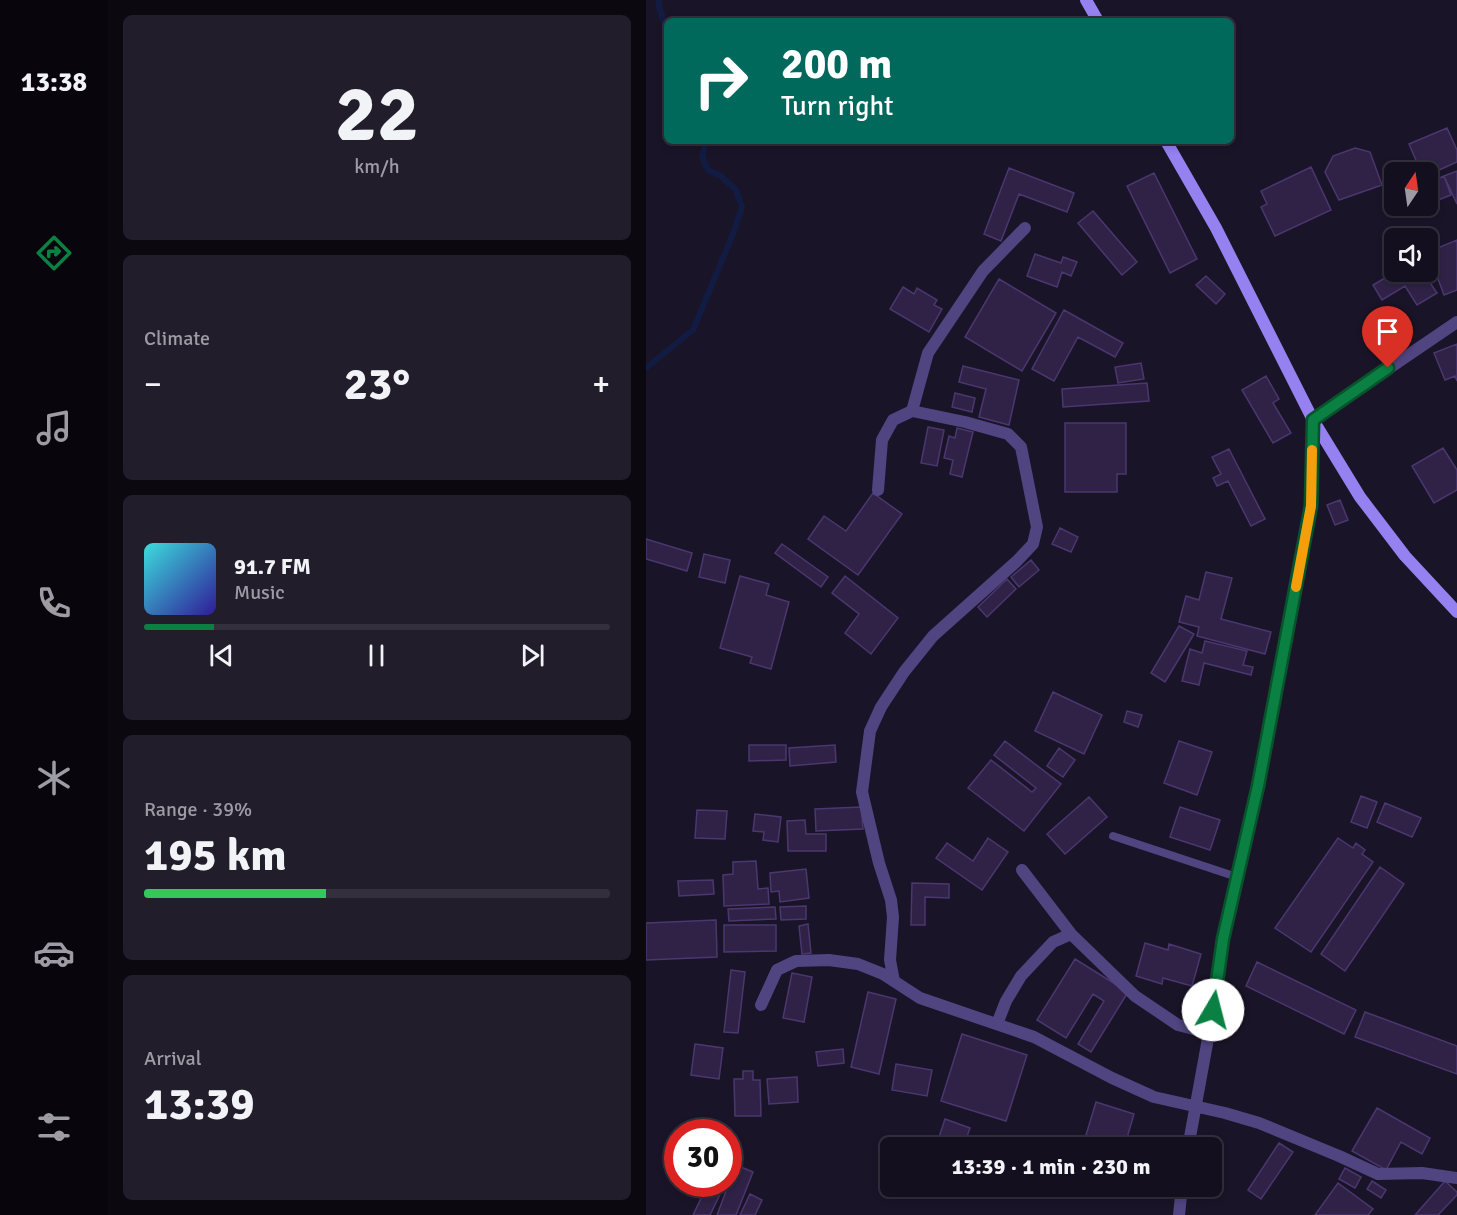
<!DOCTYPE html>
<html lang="en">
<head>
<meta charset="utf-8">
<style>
  body { margin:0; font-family:Signika,sans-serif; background:#211d2b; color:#f1f3f6; height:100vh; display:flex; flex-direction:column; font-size:22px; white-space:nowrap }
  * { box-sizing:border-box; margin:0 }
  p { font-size:20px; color:#9d9ca4 }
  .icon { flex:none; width:33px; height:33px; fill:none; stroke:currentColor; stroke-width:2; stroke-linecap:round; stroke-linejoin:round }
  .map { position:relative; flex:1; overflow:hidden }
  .sheet { display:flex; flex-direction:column; gap:15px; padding:15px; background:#0b0810; width:538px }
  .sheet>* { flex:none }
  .top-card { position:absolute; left:18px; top:18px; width:570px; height:126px; border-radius:9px; box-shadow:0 3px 9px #0003,0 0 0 2px #332f3c; background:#00695c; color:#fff; overflow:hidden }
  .needle { width:39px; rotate:13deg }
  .tools { position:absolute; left:738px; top:162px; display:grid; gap:12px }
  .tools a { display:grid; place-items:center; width:54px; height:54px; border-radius:9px; background:#140f1e; box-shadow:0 3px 9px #0003,0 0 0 2px #332f3c; font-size:30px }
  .speed { position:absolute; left:18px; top:1119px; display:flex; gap:12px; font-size:30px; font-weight:700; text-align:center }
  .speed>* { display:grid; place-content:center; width:78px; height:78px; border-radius:50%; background:#140f1e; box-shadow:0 3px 9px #0003,0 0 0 2px #332f3c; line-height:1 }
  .speed .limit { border:9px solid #d22; background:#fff; color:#111 }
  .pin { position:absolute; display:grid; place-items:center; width:51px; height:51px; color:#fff; margin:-62px -26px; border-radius:50% 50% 50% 0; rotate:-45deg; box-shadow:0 0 6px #0007 }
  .pin .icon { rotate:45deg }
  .me { position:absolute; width:66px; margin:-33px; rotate:8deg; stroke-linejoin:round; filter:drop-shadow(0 0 4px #0008) }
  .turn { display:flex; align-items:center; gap:21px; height:126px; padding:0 18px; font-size:27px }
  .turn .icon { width:78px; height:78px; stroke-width:2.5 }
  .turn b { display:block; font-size:42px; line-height:51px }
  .big { font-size:45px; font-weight:700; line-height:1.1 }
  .sheet .tile { flex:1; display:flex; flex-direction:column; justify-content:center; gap:9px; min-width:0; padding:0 21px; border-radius:9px; background:#211d2b }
  .sheet .dial { align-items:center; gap:0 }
  .dial b { font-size:78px; line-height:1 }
  .song { display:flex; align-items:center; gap:18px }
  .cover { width:72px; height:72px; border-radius:9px; background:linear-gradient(135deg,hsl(180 70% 55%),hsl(250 70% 35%)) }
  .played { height:6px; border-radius:3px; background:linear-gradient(90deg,#0b8043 15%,#332f3c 15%) }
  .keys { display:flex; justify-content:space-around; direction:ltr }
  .heat { display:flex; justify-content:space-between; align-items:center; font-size:33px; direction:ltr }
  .charge { height:9px; border-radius:4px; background:linear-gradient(90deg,#34c759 39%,#332f3c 0) }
  .trip { position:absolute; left:234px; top:1137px; width:342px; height:60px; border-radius:9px; background:#140f1e; box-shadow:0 3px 9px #0003,0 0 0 2px #332f3c; font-weight:700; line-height:60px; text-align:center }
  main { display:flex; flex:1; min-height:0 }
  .dock { display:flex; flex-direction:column; width:108px; justify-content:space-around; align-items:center; background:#08060c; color:#9d9ca4 }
  .dock .icon { width:42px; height:42px }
  .dock .current { color:#0b8043 }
  .dock b { font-size:27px; color:#f1f3f6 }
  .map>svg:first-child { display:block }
</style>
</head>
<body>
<main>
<nav class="dock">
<b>13:38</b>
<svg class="icon current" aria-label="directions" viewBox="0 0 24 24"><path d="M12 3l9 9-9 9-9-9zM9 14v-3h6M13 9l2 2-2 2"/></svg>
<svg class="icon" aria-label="music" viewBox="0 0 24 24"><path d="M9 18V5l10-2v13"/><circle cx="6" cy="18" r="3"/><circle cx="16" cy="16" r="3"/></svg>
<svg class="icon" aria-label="phone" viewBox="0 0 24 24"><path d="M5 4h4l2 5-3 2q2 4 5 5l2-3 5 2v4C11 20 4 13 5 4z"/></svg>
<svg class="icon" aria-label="climate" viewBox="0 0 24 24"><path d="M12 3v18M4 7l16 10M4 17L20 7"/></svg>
<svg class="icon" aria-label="car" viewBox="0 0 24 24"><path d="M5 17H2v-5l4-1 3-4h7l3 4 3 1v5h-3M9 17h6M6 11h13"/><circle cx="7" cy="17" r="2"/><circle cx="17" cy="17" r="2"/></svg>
<svg class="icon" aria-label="filters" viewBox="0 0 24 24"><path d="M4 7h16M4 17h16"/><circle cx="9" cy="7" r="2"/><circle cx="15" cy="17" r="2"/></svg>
</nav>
<section class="sheet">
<div class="tile dial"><b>22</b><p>km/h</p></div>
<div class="tile"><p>Climate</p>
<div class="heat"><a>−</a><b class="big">23°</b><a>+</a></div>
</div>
<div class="tile">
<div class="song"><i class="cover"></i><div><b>91.7 FM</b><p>Music</p></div></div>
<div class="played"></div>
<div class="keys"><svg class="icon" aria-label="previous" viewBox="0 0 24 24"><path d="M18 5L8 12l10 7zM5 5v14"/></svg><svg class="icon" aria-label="pause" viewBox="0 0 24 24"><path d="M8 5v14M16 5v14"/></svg><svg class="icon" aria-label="next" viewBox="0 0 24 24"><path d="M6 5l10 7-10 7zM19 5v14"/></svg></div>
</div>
<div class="tile"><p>Range · 39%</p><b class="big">195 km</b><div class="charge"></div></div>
<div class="tile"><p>Arrival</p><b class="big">13:39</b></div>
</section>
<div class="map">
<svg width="811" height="1215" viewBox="0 0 811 1215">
  <rect width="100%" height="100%" fill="#1a1428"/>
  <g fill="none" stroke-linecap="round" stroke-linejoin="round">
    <path stroke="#121c43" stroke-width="6" d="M13,0V7L21,31
      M0,368L47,330L87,234L96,207L90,190L75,176L62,170L56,157L60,141"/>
  </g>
  <path fill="#2f2246" stroke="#4b376f" stroke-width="1.5" d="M801,128L811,150V162L782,175V172H775L763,144Z
    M709,148L724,152L736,185L693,200L679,172L687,156Z
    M665,167L685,210L629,236L615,207L621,204L615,191Z
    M363,168L428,193L421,212L373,194L355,241L338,234Z
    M811,171V204L798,176Z
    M508,173L551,259L524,273L481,186Z
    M798,176L805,195L782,204V183Z
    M447,211L491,262L476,275L432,223Z
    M811,240V290L798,295L782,252Z
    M389,254L415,263L417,257L431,262L425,276L416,272L411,287L381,276Z
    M749,272H777L791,293L771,305L759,286L736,300L727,285Z
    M560,276L579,294L570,304L550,285Z
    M353,279L410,313L376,371L319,337Z
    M257,287L268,294L271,288L291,300L288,305L296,309L283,332L244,309Z
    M418,310L477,343L469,357L432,337L408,381L386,369Z
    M811,344V381L809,376L799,380L788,353Z
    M495,363L498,379L472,383L469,367Z
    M317,366L373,380L363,425L333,417L340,389L313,382Z
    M620,376L633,399L627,403L645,433L627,443L596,390Z
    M501,383L503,401L417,407L416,389Z
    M309,393L329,398L326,412L306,407Z
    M419,423H480V474H471V492H419Z
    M282,427L298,430L291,466L275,463Z
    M311,428L327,432L316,477L304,474L307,460L298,458L303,436L309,438Z
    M797,448L811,470V490L788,503L766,466Z
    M583,449L619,519L605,526L582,481L571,486L567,478L575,474L566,457Z
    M227,493L256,514L212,575L162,539L178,516L200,531Z
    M694,500L702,520L689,525L681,505Z
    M414,528L432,537L425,552L406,544Z
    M0,539L46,553L41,571L0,559Z
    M136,544L182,577L175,587L129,553Z
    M58,554L84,560L79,583L53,577Z
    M385,560L393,570L373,587L365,577Z
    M560,572L586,578L575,619L625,632L619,654L551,636L553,627L533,622L540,596L553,600Z
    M94,576L123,584L120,595L143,602L125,669L104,663L106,657L74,648Z
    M199,576L252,618L225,654L199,633L213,614L186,593Z
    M361,579L370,589L341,617L332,607Z
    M533,626L548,634L519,682L505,673Z
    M559,641L601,651L597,665L607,667L605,675L558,663L553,685L536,681L544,649L556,653Z
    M407,692L456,715L438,754L389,731Z
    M481,711L496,715L492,727L478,722Z
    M359,741L415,784L378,831L322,788L345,760L386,792L390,788L348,755Z
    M533,741L566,752L551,795L518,783Z
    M103,745H140V760L103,761Z
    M189,745L190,762L144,766L143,748Z
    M413,748L429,760L417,777L401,766Z
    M715,796L731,802L721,828L705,822Z
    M443,797L461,817L419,854L401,834Z
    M739,803L775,818L766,837L731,822Z
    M215,807L217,829L170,831L169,809Z
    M534,807L574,820L564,850L524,837Z
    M51,810L81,811L79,839L49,838Z
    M109,814L135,817L132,842L117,840L118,832L107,831Z
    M159,820L160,834H180V851H142L141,821Z
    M342,838L362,852L336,890L290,858L301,843L327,861Z
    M692,838L707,848L710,843L719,850L716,854L727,862L665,952L629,928Z
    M110,861L112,889L122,888L123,904L78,906L77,875L87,874V862Z
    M734,867L758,884L699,971L675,954Z
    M160,869L163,898L134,902L133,891L125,892L124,873Z
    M67,880L68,894L33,896L32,881Z
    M266,883L303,884V898L279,897V925H265Z
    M160,906V919L135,920L134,907Z
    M129,907L130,919L83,921L82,909Z
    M70,920L71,957L0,960V923Z
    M162,924L165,953L156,954L153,926Z
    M78,925H130V951L78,952Z
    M499,943L522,950L523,944L555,954L546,986L517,978L516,984L490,976Z
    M429,959L482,992L445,1052L432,1044L458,1001L447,994L420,1038L391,1020Z
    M611,962L710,1010L698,1034L600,986Z
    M85,970L99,972L92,1033L78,1032Z
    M146,973L166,977L158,1022L137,1018Z
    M222,992L250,999L233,1074L205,1067Z
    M719,1012L811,1046V1074L709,1037Z
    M316,1034L381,1055L360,1121L295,1101Z
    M49,1044L77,1048L73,1079L45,1075Z
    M197,1049L198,1063L172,1066L170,1052Z
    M250,1064L286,1070L281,1096L246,1090Z
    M97,1071H107V1080H114L115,1116H89L88,1079H97Z
    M151,1077L152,1102L123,1104L121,1079Z
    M450,1102L488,1114L478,1148H454L456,1140L440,1135Z
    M731,1108L784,1138L776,1154L755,1142L740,1170L706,1151Z
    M299,1119L324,1128L317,1148H303L291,1143Z
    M633,1143L647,1152L615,1199L602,1190Z
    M90,1165L107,1172L90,1215H71Z
    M699,1168L715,1177L709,1188L693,1179Z
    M726,1181L740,1190L735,1198L721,1189Z
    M799,1181L811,1192V1195L792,1215H769Z
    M692,1183L727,1209L722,1215H669Z
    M62,1184H79L64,1215H47Z
    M104,1194L116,1200L109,1215H94Z"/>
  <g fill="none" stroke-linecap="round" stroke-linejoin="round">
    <path stroke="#504581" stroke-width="8" d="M467,836L591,877"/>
    <path stroke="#504581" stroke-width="12" d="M266,411L282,353L337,271L379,228
      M232,490L236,440L247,420L266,411L319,422L362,434L375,447L391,527L387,544L371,561L287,636L258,672L235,707L224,731L216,792L233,863L245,900L247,917L244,960L248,981
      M376,870L425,934L489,996L532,1025L563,1033
      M115,1005L131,970L150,961L183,960L212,964L237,974L274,998L388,1037L466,1078L508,1097L579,1113L613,1123L693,1156L732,1174L776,1173L811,1178
      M351,1024L360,1001L375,976L407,942L425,934
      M542,1148L563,1033L577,939L612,786L665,506L667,420L811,322
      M533,1215L536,1186"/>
    <path stroke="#9581ef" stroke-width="12" d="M440,0L452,21
      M520,141L570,228L667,420L714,497L759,556L811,612"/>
  </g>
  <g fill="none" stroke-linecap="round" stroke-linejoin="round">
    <g stroke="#07532c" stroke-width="15">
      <path id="route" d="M567,1010L577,939L612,786L665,506L667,420L742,368"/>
    </g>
    <use href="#route" stroke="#0b8043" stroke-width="10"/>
    <path stroke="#f59e0b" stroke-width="10" d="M650,587L665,506L666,450"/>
  </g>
</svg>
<div class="tools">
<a><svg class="needle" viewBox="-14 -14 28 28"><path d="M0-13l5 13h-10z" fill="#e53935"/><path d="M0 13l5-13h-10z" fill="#9d9ca4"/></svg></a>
<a><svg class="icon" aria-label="sound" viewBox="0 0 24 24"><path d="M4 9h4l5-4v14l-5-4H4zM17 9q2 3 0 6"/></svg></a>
</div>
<div class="speed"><div class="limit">30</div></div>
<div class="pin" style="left:742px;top:368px;background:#d93025"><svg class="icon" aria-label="arrive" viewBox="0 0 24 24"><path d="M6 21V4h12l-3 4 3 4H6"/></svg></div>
<svg class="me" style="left:567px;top:1010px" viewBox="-20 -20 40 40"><circle r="19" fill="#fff"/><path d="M0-13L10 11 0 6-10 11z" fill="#0b8043"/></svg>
<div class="trip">13:39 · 1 min · 230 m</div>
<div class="top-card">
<div class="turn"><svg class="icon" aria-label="right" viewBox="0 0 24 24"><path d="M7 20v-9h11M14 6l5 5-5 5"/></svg><div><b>200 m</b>Turn right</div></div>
</div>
</div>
</main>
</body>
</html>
